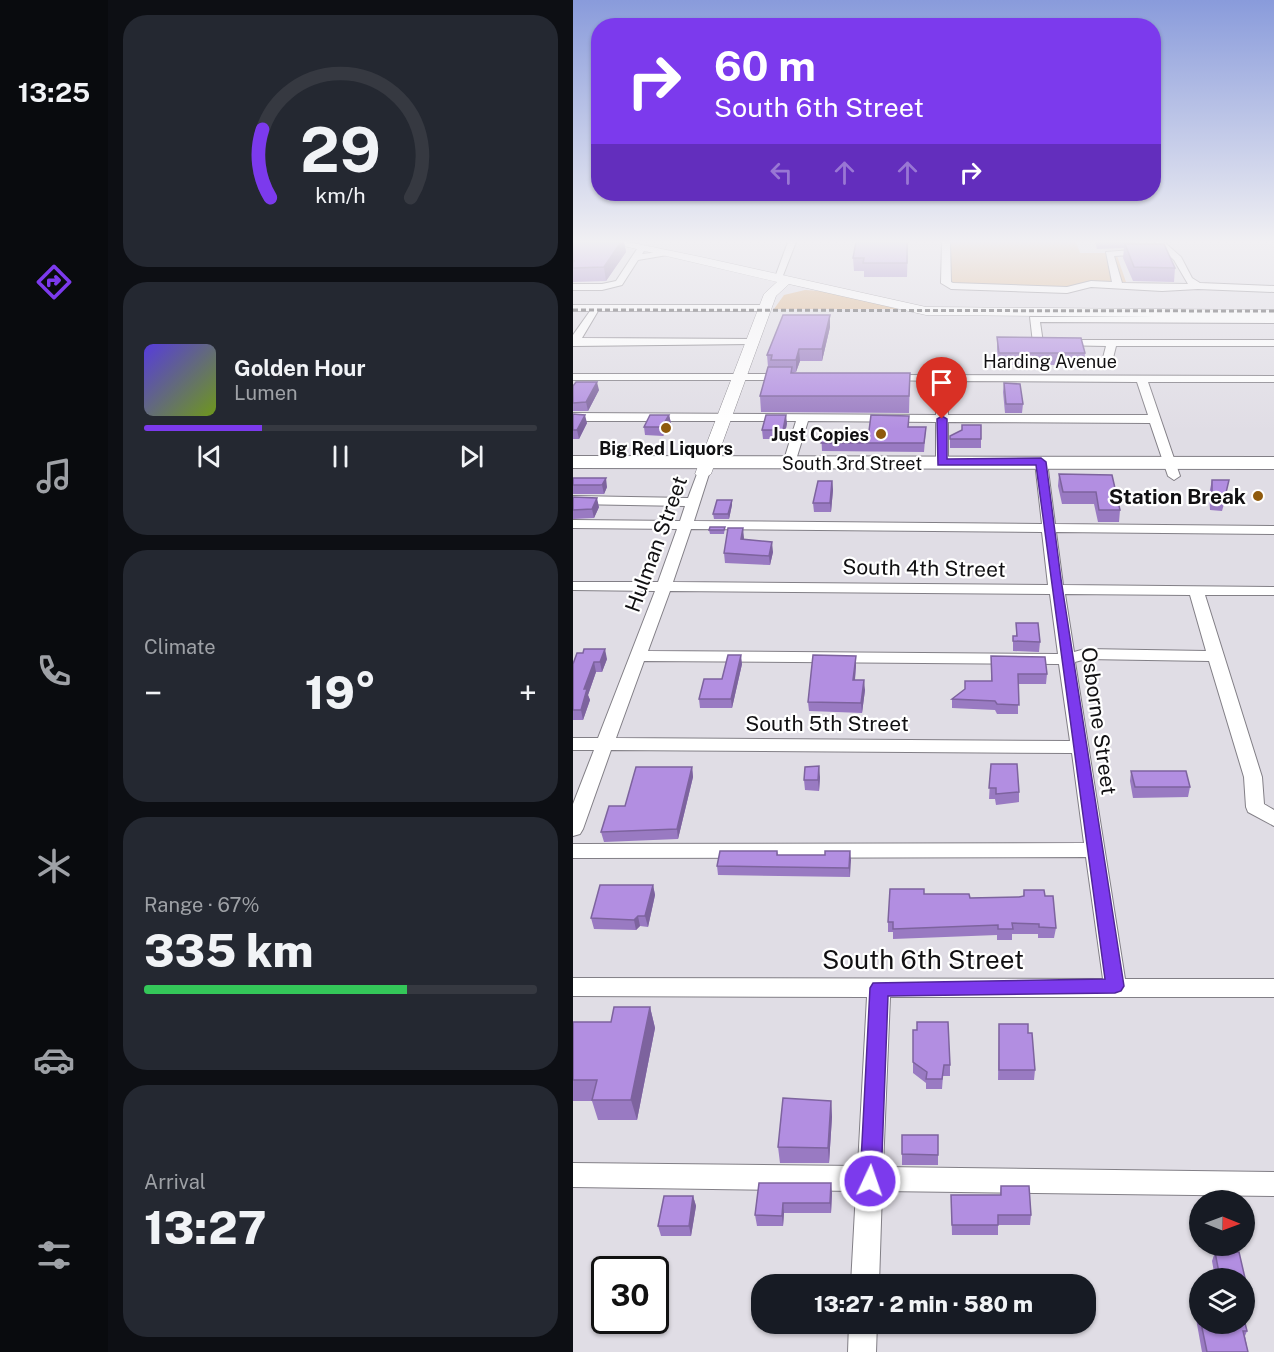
<!DOCTYPE html>
<html lang="en">
<head>
<meta charset="utf-8">
<style>
  body { margin:0; font-family:"Public Sans",sans-serif; background:#242831; color:#f1f3f6; height:100vh; display:flex; flex-direction:column; font-size:22px; white-space:nowrap }
  * { box-sizing:border-box; margin:0 }
  p { font-size:20px; color:#9ea1a6 }
  .icon { flex:none; width:33px; height:33px; fill:none; stroke:currentColor; stroke-width:2; stroke-linecap:round; stroke-linejoin:round }
  .map { position:relative; flex:1; overflow:hidden }
  .drawer { display:flex; flex-direction:column; gap:15px; padding:15px; background:#0d0f14; width:465px }
  .drawer>* { flex:none }
  .banner { position:absolute; left:18px; top:18px; width:570px; height:183px; border-radius:24px; box-shadow:0 2px 4px #0004; background:#7c3aed; color:#fff; overflow:hidden }
  .needle { width:39px; rotate:91deg }
  .tools { position:absolute; left:616px; top:1190px; display:grid; gap:12px }
  .tools a { display:grid; place-items:center; width:66px; height:66px; border-radius:50%; background:#171b24; box-shadow:0 2px 4px #0004; font-size:30px }
  .speed { position:absolute; left:18px; top:1256px; display:flex; gap:12px; font-size:30px; font-weight:700; text-align:center }
  .speed>* { display:grid; place-content:center; width:78px; height:78px; border-radius:50%; background:#171b24; box-shadow:0 2px 4px #0004; line-height:1 }
  .speed .limit { border:3px solid #111; border-radius:9px; background:#fff; color:#111 }
  .pin { position:absolute; display:grid; place-items:center; width:51px; height:51px; color:#fff; margin:-62px -26px; border-radius:50% 50% 50% 0; rotate:-45deg; box-shadow:0 0 6px #0007 }
  .pin .icon { rotate:45deg }
  .me { position:absolute; width:66px; margin:-33px; rotate:3deg; stroke-linejoin:round; filter:drop-shadow(0 0 4px #0008) }
  .turn { display:flex; align-items:center; gap:21px; height:126px; padding:0 24px; font-size:27px }
  .turn .icon { width:78px; height:78px; stroke-width:2.5 }
  .turn b { display:block; font-size:42px; line-height:51px }
  .lanes { display:flex; align-items:center; height:57px; padding:0 24px; background:#0003; justify-content:center; gap:30px; direction:ltr }
  .lanes .off { opacity:.35 }
  .big { font-size:45px; font-weight:800; line-height:1.1 }
  .drawer .card { flex:1; display:flex; flex-direction:column; justify-content:center; gap:9px; min-width:0; padding:0 21px; border-radius:24px; background:#242831 }
  .drawer .dial { align-items:center; gap:0 }
  .dial svg { height:156px; overflow:visible; fill:none; stroke:#363941; stroke-width:7; stroke-linecap:round; text-anchor:middle }
  .dial text { fill:#f1f3f6; stroke:none }
  .song { display:flex; align-items:center; gap:18px }
  .cover { width:72px; height:72px; border-radius:9px; background:linear-gradient(135deg,hsl(250 70% 55%),hsl(80 70% 35%)) }
  .played { height:6px; border-radius:3px; background:linear-gradient(90deg,#7c3aed 30%,#363941 30%) }
  .keys { display:flex; justify-content:space-around; direction:ltr }
  .heat { display:flex; justify-content:space-between; align-items:center; font-size:33px; direction:ltr }
  .charge { height:9px; border-radius:4px; background:linear-gradient(90deg,#34c759 67%,#363941 0) }
  .trip { position:absolute; left:178px; top:1274px; width:345px; height:60px; border-radius:24px; background:#171b24; box-shadow:0 2px 4px #0004; font-weight:800; line-height:60px; text-align:center }
  main { display:flex; flex:1; min-height:0 }
  .tabs { display:flex; flex-direction:column; width:108px; justify-content:space-around; align-items:center; background:#090b0e; color:#9ea1a6 }
  .tabs .icon { width:42px; height:42px }
  .tabs .on { color:#7c3aed }
  .tabs b { font-size:27px; color:#f1f3f6 }
  .map>svg:first-child { display:block }
</style>
</head>
<body>
<main>
<nav class="tabs">
<b>13:25</b>
<svg class="icon on" aria-label="directions" viewBox="0 0 24 24"><path d="M12 3l9 9-9 9-9-9zM9 14v-3h6M13 9l2 2-2 2"/></svg>
<svg class="icon" aria-label="music" viewBox="0 0 24 24"><path d="M9 18V5l10-2v13"/><circle cx="6" cy="18" r="3"/><circle cx="16" cy="16" r="3"/></svg>
<svg class="icon" aria-label="phone" viewBox="0 0 24 24"><path d="M5 4h4l2 5-3 2q2 4 5 5l2-3 5 2v4C11 20 4 13 5 4z"/></svg>
<svg class="icon" aria-label="climate" viewBox="0 0 24 24"><path d="M12 3v18M4 7l16 10M4 17L20 7"/></svg>
<svg class="icon" aria-label="car" viewBox="0 0 24 24"><path d="M5 17H2v-5l4-1 3-4h7l3 4 3 1v5h-3M9 17h6M6 11h13"/><circle cx="7" cy="17" r="2"/><circle cx="17" cy="17" r="2"/></svg>
<svg class="icon" aria-label="filters" viewBox="0 0 24 24"><path d="M4 7h16M4 17h16"/><circle cx="9" cy="7" r="2"/><circle cx="15" cy="17" r="2"/></svg>
</nav>
<section class="drawer">
<div class="card dial"><svg viewBox="0 0 100 80">
<path d="M14 69A42 42 0 1 1 86 69"/>
<path d="M14 69A42 42 0 0 1 10 34" stroke="#7c3aed"/>
<text x="50" y="56" font-size="32" font-weight="700">29</text>
<text x="50" y="72" font-size="11">km/h</text>
</svg></div>
<div class="card">
<div class="song"><i class="cover"></i><div><b>Golden Hour</b><p>Lumen</p></div></div>
<div class="played"></div>
<div class="keys"><svg class="icon" aria-label="previous" viewBox="0 0 24 24"><path d="M18 5L8 12l10 7zM5 5v14"/></svg><svg class="icon" aria-label="pause" viewBox="0 0 24 24"><path d="M8 5v14M16 5v14"/></svg><svg class="icon" aria-label="next" viewBox="0 0 24 24"><path d="M6 5l10 7-10 7zM19 5v14"/></svg></div>
</div>
<div class="card"><p>Climate</p>
<div class="heat"><a>−</a><b class="big">19°</b><a>+</a></div>
</div>
<div class="card"><p>Range · 67%</p><b class="big">335 km</b><div class="charge"></div></div>
<div class="card"><p>Arrival</p><b class="big">13:27</b></div>
</section>
<div class="map">
<svg width="701" height="1352" viewBox="0 0 701 1352">
  <rect width="100%" height="100%" fill="#e0dde5"/>
  <path fill="#ddb488" d="M376,242H503L507,253H543L553,282L508,283L504,287H390L376,283Z
    M232,290L247,291L327,309H201L211,295Z"/>
  <g fill="none" stroke-linecap="round" stroke-linejoin="round">
    <g stroke="#827f86" stroke-width="2">
      <path id="minor" d="M215,242H223L209,278L201,280Z
        M369,242H377L378,282L380,283L494,287L518,281L539,282L533,252L572,249L575,250V254L541,256L549,283L615,284L601,260L582,242H591L608,257L619,278L627,283L701,286V292L625,289L589,291L518,287L494,293L378,289L368,283Z
        M66,246L73,248L69,254L96,251L100,254L65,260L49,285L29,290H0V284H29L43,281Z
        M0,305H192L197,308L192,311H25L9,338L184,339L185,341L180,344L0,346V335L17,311H0Z
        M457,317H701V323L467,322L470,343L465,346L460,343Z
        M486,340H701V346H543L539,362L534,365L529,362L533,346L482,345L481,343Z
        M0,374H214L220,377L214,380H0Z
        M315,375L701,376V382H575L607,476L601,480L595,476L577,423L375,422V462L369,466L363,462V422L235,421L222,463L216,467L210,463L223,421H0V413L363,415V381L311,380L309,378ZM375,381L564,382L575,415H375Z
        M468,458L474,462L482,524L701,526V534L483,532L490,585L701,587V595H632L689,777L691,804L701,810V826L675,812L673,807L671,777L636,661L513,659L502,662L552,979H701V997H317L310,1167L701,1172V1196L309,1191L306,1284H278L283,1191L0,1187V1163L285,1166L294,997L0,996V978L530,979L513,857L0,858V844L511,843L499,753L38,750L10,829L7,834L0,836V804L21,750H0V738H25L82,591L0,590V582H85L104,529L0,528V520L107,521L112,506L0,504V496L115,498L124,474L130,470L136,474L121,521L469,524L462,462ZM118,529L469,532L475,585L100,582ZM97,591L477,594L485,654L75,651ZM492,594L617,595L633,651L512,649L501,652ZM71,661L486,664L497,741L43,738Z
        M276,1323H304L303,1352H275Z"/>
    </g>
    <g stroke="#827f86" stroke-width="1">
      <path id="major" d="M34,242H55L128,257L353,307L701,310V318L353,315L216,284L203,296L138,474L130,479L122,474L191,294L204,282Z"/>
    </g>
    <g stroke="#827f86" stroke-width="2">
      <path id="highway" d="M0,456L701,457V469L0,468Z"/>
    </g>
    <use href="#minor" fill="#fff" fill-rule="evenodd"/>
    <use href="#major" fill="#fff" fill-rule="evenodd"/>
    <use href="#highway" fill="#fff" fill-rule="evenodd"/>
    <path stroke="#3d3b3e" stroke-width="3" stroke-dasharray="5 3" stroke-linecap="butt" d="M0,310L701,311"/>
  </g>
  <path fill="#997ac2" d="M0,242H51L53,252L33,281L0,282Z
    M283,242H335L334,277H291V271H281L280,258Z
    M522,242H563V244L602,268L601,282L560,281L550,258L551,248L524,249Z
    M257,315V327L249,361H227L223,372L220,373H337L336,413L188,412L187,396L195,367L194,355Z
    M424,337L512,353L511,365H425L424,349Z
    M431,383L450,404L449,413H432L430,392Z
    M0,386L26,390L15,411H0Z
    M0,414L14,423L6,439H0Z
    M96,415L98,423L90,436L72,435L71,427Z
    M214,423L211,439H190L189,430Z
    M336,427H353L351,452L249,451L248,431H296Z
    M377,436L408,439V448H377Z
    M486,474L539,475L547,510L546,522H525L521,504H489L485,486Z
    M0,478L34,487L31,494H0Z
    M639,480L654,494L649,511L637,510L636,494Z
    M259,481L260,490L258,512H241L240,503Z
    M0,497L26,507L21,518L0,519Z
    M159,500V505L156,519H141L140,514Z
    M152,527L151,534H137L136,530Z
    M171,538V539L200,552L197,565L152,563L151,553Z
    M443,623L467,642L466,652L440,651V636H443Z
    M283,656V665L282,680L292,690L289,713L236,711L235,702Z
    M418,656L474,674L473,684H445V714H424L422,710L379,708V699L418,681Z
    M34,659L29,672H23L15,695L17,700L10,720H0V664Z
    M169,664L159,708H127L126,699L149,679Z
    M418,764L446,792V802L423,805L422,799H416Z
    M119,767L120,777L105,839L31,842L28,832L52,806Z
    M558,771L617,787L615,797L560,798L557,781Z
    M247,777L246,791L232,790L231,780Z
    M204,851L205,855H252L277,851V877L145,875L144,866Z
    M80,885L82,895L75,927L67,926L63,930L21,929L18,918Z
    M451,890L472,896L483,928L481,938H465V934H439V940H424V935L320,939V932H315V922L351,894L397,898L446,897H450Z
    M77,1007L82,1028L64,1120H25L19,1101H0V1022H38Z
    M426,1024L455,1033L462,1070L461,1080H425Z
    M340,1030L377,1065V1076H370L369,1089H353V1083L340,1073Z
    M258,1101L259,1117L256,1163H207L205,1147Z
    M365,1135V1165H329V1154Z
    M186,1183L259,1193L258,1213H211L210,1226H184L182,1215Z
    M428,1186L458,1215L457,1225H425V1235H379L378,1195H427Z
    M120,1196L123,1206L118,1236H88L85,1226Z
    M642,1252L672,1278H642L639,1261Z
    M626,1288L627,1323H672L674,1331L672,1336L675,1352H629L622,1313L625,1305L624,1297Z"/>
  <path fill="#7d639e" d="M48,242H51L53,252L33,281L31,267Z
    M257,315V327L249,361V349Z
    M226,349L227,361L223,372V360Z
    M24,382L26,390L15,411L13,402Z
    M12,415L14,423L6,439L4,430Z
    M96,415L98,423L90,436L89,427Z
    M213,415L214,423L211,439L210,430Z
    M33,478L34,487L31,494L29,485Z
    M259,481L260,490L258,512L257,503Z
    M24,498L26,507L21,518L19,509Z
    M159,500V505L156,519L155,514Z
    M170,528L171,538L169,548L168,539Z
    M199,542L200,552L197,565L196,556Z
    M32,649L34,659L29,672L27,662Z
    M168,655L169,664L159,708L158,699Z
    M283,656V665L281,690L280,680Z
    M21,662L23,672L15,695L17,700L10,720L8,710L11,689Z
    M291,680L292,690L289,713L288,703Z
    M246,766L247,777L246,791L245,780Z
    M119,767L120,777L105,839L104,829Z
    M277,851L278,860L277,877L276,868Z
    M80,885L82,895L75,927L72,916Z
    M65,916L67,926L63,930L61,920Z
    M77,1007L82,1028L64,1120L58,1100Z
    M258,1101L259,1117L256,1163L255,1148Z
    M258,1183L259,1193L258,1213L257,1203Z
    M120,1196L123,1206L118,1236L116,1226Z
    M210,1203L211,1213L210,1226L209,1216Z"/>
  <path fill="#b28ee1" stroke="#7d639e" stroke-width="1.5" d="M0,242H48L31,267L0,268V263L1,261H0Z
    M283,242H334V263H290L291,258H280Z
    M552,244H591L602,268L561,267Z
    M210,315H257L249,349H226L223,360H198L199,355H194Z
    M424,337L508,338L512,353H426Z
    M195,367H219L218,373H337L336,396H187Z
    M3,382H24L13,402L0,403V386Z
    M431,383L447,384L450,404H433Z
    M0,414L12,415L4,430H0Z
    M77,415H96L89,427H71Z
    M193,415H213L210,430H189Z
    M298,415L336,416L335,427H353L351,443H248V431H296Z
    M389,425H408V439H377V436L389,430Z
    M486,474L539,475L547,510H526L523,492H490Z
    M0,478H33L29,485H0Z
    M639,480H656L652,497H639Z
    M245,481H259L257,503H240Z
    M0,497L24,498L19,509L0,510Z
    M144,500H159L155,514H140Z
    M137,527H152L151,530H136Z
    M155,528H170L168,539L199,542L196,556L151,553Z
    M443,623H465L467,642L440,641V636H444Z
    M11,649H32L27,662H21L11,689H14L8,710H0V664L4,653H10Z
    M155,655H168L158,699H126L131,679H149Z
    M240,655L283,656L280,680H291L288,703L235,702Z
    M418,656L472,657L474,674H445L446,705L424,704L422,701L379,699L392,689V681H419Z
    M418,764H444L446,792L423,794V788H416Z
    M246,766L245,780H231L232,767Z
    M63,767H119L104,829L28,832L36,806H52Z
    M558,771H613L617,787H562Z
    M147,851H204V855H252V851H277L276,868L144,866Z
    M27,885H80L72,916H65L61,920L18,918Z
    M317,889H351V894H396L397,898L446,897L451,896V890H471L472,896H480L483,928L466,927V924L439,923L440,929H425V925L320,929V922H315Z
    M41,1007H77L58,1100H19L24,1080H0V1022H38Z
    M344,1022H375L377,1065H371L369,1079H353L354,1072L340,1062V1030H344Z
    M426,1024H455V1033H459L462,1070H426Z
    M210,1098L258,1101L255,1148L205,1147Z
    M329,1135H365V1155L329,1154Z
    M186,1183H258L257,1203H210L209,1216L182,1215Z
    M428,1186H456L458,1215H425V1225H379L378,1195H428Z
    M91,1196H120L116,1226H85Z
    M642,1252H666L672,1278H647Z
    M628,1323H672L674,1331H670L675,1352H634Z"/>
  <linearGradient id="sky" x2="0" y2="1"><stop stop-color="#899bdb"/><stop offset="0.56" stop-color="#f1f0f3"/><stop offset="1" stop-color="#f1f0f3" stop-opacity="0"/></linearGradient>
  <rect width="701" height="431" fill="url(#sky)"/>
  <path fill="#7c3aed" stroke="#51269a" stroke-width="1.5" d="M369,416L374,419V459L468,458L473,462L488,579L551,986L548,991L542,993L315,996L308,1181L305,1188L297,1191L290,1188L287,1181L297,988L300,983L532,979L463,465H365L364,419Z"/>
  <g fill="#8f5a0d" stroke="#fff" stroke-width="2">
    <circle cx="93" cy="428" r="6"/>
    <circle cx="308" cy="434" r="6"/>
    <circle cx="685" cy="496" r="6"/>
  </g>
  <g text-anchor="middle" dominant-baseline="central" stroke-width="4.5" stroke-linejoin="round" paint-order="stroke">
    <g font-size="18" fill="#111012" stroke="#fff">
      <text x="477" y="361">Harding Avenue</text>
      <text x="279" y="463">South 3rd Street</text>
    </g>
    <g font-size="18" font-weight="bold" fill="#111012" stroke="#fff" text-anchor="end">
      <text x="296" y="434">Just Copies</text>
      <text x="93" y="448" text-anchor="middle">Big Red Liquors</text>
    </g>
    <g font-size="21" font-weight="bold" fill="#111012" stroke="#fff" text-anchor="end">
      <text x="673" y="496">Station Break</text>
    </g>
    <g font-size="21" fill="#111012" stroke="#fff">
      <text transform="translate(83 544) rotate(-70)">Hulman Street</text>
      <text transform="translate(351 568) rotate(1)">South 4th Street</text>
      <text transform="translate(526 721) rotate(82)">Osborne Street</text>
      <text x="254" y="723">South 5th Street</text>
    </g>
    <g font-size="26" fill="#111012" stroke="#fff">
      <text x="350" y="959">South 6th Street</text>
    </g>
  </g>
</svg>
<div class="tools">
<a><svg class="needle" viewBox="-14 -14 28 28"><path d="M0-13l5 13h-10z" fill="#e53935"/><path d="M0 13l5-13h-10z" fill="#9ea1a6"/></svg></a>
<a><svg class="icon" aria-label="layers" viewBox="0 0 24 24"><path d="M12 4l9 5-9 5-9-5zM3 14l9 5 9-5"/></svg></a>
</div>
<div class="speed"><div class="limit">30</div></div>
<div class="pin" style="left:369px;top:419px;background:#d93025"><svg class="icon" aria-label="arrive" viewBox="0 0 24 24"><path d="M6 21V4h12l-3 4 3 4H6"/></svg></div>
<svg class="me" style="left:297px;top:1181px" viewBox="-20 -20 40 40"><circle r="17" fill="#7c3aed" stroke="#fff" stroke-width="3"/><path d="M0-11L8 9 0 5-8 9z" fill="#fff"/></svg>
<div class="trip">13:27 · 2 min · 580 m</div>
<div class="banner">
<div class="turn"><svg class="icon" aria-label="right" viewBox="0 0 24 24"><path d="M7 20v-9h11M14 6l5 5-5 5"/></svg><div><b>60 m</b>South 6th Street</div></div>
<div class="lanes"><svg class="icon off" aria-label="left" viewBox="0 0 24 24"><path d="M17 20v-9H6M10 6l-5 5 5 5"/></svg><svg class="icon off" aria-label="ahead" viewBox="0 0 24 24"><path d="M12 20V5M6 11l6-6 6 6"/></svg><svg class="icon off" aria-label="ahead" viewBox="0 0 24 24"><path d="M12 20V5M6 11l6-6 6 6"/></svg><svg class="icon" aria-label="right" viewBox="0 0 24 24"><path d="M7 20v-9h11M14 6l5 5-5 5"/></svg></div>
</div>
</div>
</main>
</body>
</html>
